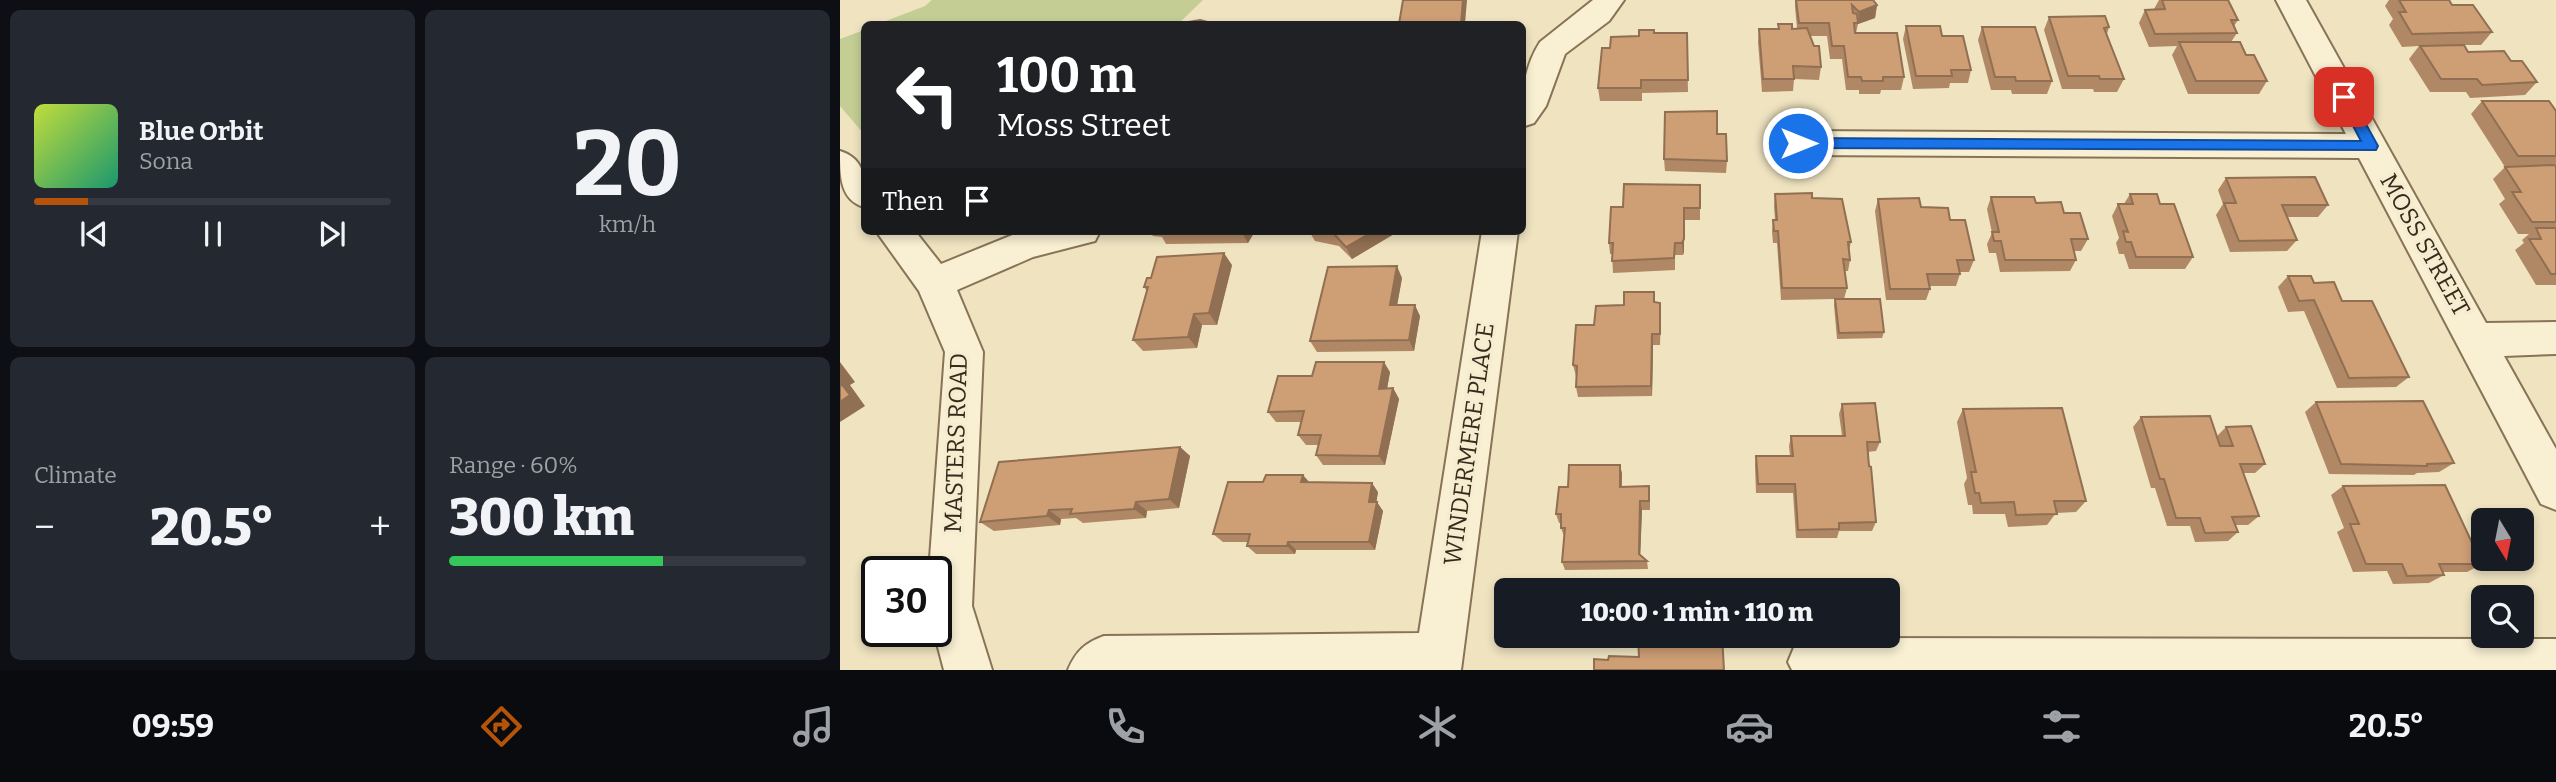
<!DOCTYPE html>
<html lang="en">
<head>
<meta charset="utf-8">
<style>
  body { margin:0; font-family:Bitter,serif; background:#242831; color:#f1f3f6; height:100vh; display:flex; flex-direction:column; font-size:26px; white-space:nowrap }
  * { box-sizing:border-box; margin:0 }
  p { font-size:23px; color:#9ea1a6 }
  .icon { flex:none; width:38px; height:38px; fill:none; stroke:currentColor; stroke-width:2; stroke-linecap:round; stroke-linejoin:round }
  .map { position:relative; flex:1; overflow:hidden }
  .sheet { display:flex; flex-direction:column; gap:10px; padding:10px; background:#0d0f14; width:840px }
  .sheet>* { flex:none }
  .banner { position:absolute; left:21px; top:21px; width:665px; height:214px; border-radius:10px; box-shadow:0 4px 10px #0003; background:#202124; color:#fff; overflow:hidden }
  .needle { width:46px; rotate:170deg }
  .tools { position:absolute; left:1631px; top:508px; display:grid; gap:14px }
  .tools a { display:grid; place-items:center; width:63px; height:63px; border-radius:10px; background:#171b24; box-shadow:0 4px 10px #0003; font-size:35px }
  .speed { position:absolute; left:21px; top:556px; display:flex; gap:14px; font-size:35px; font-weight:700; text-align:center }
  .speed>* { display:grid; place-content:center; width:91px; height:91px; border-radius:50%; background:#171b24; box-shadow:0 4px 10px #0003; line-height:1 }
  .speed .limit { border:4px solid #111; border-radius:10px; background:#fff; color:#111 }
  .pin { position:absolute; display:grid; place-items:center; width:60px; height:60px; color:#fff; margin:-30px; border-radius:14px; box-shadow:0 4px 10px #0006 }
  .me { position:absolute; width:77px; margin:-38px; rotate:90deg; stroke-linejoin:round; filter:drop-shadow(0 0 5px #0008) }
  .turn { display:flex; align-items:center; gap:24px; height:147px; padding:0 21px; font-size:32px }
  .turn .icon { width:91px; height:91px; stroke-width:2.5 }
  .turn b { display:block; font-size:49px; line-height:60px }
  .then { display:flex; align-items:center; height:66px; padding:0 21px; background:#0003; gap:14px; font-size:26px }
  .big { font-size:52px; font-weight:800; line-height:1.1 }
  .sheet .tile { flex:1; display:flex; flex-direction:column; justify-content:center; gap:10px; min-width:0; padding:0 24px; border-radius:10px; background:#242831 }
  .sheet .dial { align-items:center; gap:0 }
  .dial b { font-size:91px; line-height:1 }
  .song { display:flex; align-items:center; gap:21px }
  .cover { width:84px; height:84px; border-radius:10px; background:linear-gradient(135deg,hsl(70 70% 55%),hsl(160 70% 35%)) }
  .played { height:7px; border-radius:4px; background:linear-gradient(90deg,#b45309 15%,#363941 15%) }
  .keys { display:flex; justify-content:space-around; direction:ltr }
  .heat { display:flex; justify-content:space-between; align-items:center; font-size:38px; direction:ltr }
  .charge { height:10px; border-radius:5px; background:linear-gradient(90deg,#34c759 60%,#363941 0) }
  .sheet .tiles { flex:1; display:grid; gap:10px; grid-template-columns:repeat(2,1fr) }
  .trip { position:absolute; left:654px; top:578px; width:406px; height:70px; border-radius:10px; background:#171b24; box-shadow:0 4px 10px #0003; font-weight:800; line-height:70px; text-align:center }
  .tabs { display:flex; height:112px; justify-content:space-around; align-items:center; background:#090b0e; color:#9ea1a6 }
  .tabs .icon { width:49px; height:49px }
  .tabs .on { color:#b45309 }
  .tabs b { font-size:32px; color:#f1f3f6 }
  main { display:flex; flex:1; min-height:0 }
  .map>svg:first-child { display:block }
</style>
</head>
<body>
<main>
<section class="sheet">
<div class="tiles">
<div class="tile">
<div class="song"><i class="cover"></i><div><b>Blue Orbit</b><p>Sona</p></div></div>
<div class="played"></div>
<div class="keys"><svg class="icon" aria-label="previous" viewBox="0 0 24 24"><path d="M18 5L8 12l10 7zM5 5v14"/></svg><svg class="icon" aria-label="pause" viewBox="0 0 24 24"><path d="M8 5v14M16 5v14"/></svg><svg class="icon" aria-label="next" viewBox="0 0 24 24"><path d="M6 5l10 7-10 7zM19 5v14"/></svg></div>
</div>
<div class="tile dial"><b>20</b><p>km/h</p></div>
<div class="tile"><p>Climate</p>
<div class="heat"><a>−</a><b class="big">20.5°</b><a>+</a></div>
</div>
<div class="tile"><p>Range · 60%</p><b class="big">300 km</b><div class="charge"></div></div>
</div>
</section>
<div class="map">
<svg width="1716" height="670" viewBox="0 0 1716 670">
  <rect width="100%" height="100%" fill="#efe3c0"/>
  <path fill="#c3cd94" d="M92,0H363L338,24H38L85,6Z
    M24,30V134L0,106V39Z"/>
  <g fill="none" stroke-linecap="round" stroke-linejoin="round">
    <g stroke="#887357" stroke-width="4">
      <path id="minor" d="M753,0H784L769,21L725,54L706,106L694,123L682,127C682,95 683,69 700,42Z
        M1436,0H1466L1646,323L1716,322V354L1664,356L1716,449V510L1701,504L1519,158L958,155L946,152L941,143L946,134L958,131L1506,134Z
        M0,151C28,160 24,182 24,207C0,200 0,176 0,151Z
        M36,231H75L101,264L182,231H260L255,241L193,257L117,290L143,352L132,606L152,670H104L94,632H96V572H89L105,352L79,291Z
        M642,231H678L621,670H228C236,651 245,643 264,636L579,633Z
        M972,638L1716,639V670H952L948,662L955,645Z"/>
    </g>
    <use href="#minor" fill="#f9f0d3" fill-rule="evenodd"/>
  </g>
  <path fill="#b18865" d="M955,0H1033L1037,5L1035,18L1018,24L1016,33L1064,77L1061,90H1041L1040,94H1019V90H1006L1002,59H990L987,36H970L981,67L979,80L954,79L953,91L922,92L918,42L919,29H938V24L952,29L957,28L955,7Z
    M1319,0H1388L1398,20L1394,26L1397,33L1391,42L1406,55L1427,81L1419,94H1348L1332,55L1337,46L1309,47L1299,23L1305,10L1314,9Z
    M1549,0H1609L1612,5L1652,32L1641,45H1624L1628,52L1671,61L1697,82L1685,95L1630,98L1626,92H1590L1569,59L1579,46L1562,47L1549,25L1553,19L1545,6Z
    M1209,17L1269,27L1267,34L1284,79L1277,92H1254L1253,89H1222L1204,30Z
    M1066,26L1102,36L1131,70L1128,83H1110L1109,88L1073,89L1063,39Z
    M1142,27L1212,81L1207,94H1172L1171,90H1151L1138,40Z
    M814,33H847L848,92L802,93V101H760L758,88L770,48L799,36Z
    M1642,101L1716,111V285H1696L1675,250L1684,243L1682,240L1689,234H1678L1659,204L1665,199L1653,179L1665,167L1631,114Z
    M877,134L887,161L886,173L825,171L824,159Z
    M1386,178L1488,205L1478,217H1447L1457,240L1447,251L1390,252L1376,215L1383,204L1378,190Z
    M860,185V220H844V251L843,255H835V270L773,273L772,254H770L769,243L783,207Z
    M935,194L972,198L1011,242L1009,250L1010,260L1008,271H1005L1007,288L1004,299L1044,332L1042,338L997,339L994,305L995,299L941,300L937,243H933L932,232L933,220H935L934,206Z
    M1290,194L1320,204L1353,257L1345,269H1289L1284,254H1279L1276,243L1279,238L1272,216L1278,204H1284Z
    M1151,197L1196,203L1224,213L1248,239L1241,251H1234L1236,260L1230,271L1160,272L1156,253H1149L1147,244L1152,233L1147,209Z
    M1038,199L1081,207L1110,220L1134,260L1129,272H1120V274L1116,286H1089L1090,289L1086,300H1046L1035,211Z
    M309,231H415L408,243L326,244L322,237L313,236Z
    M469,231H559L512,259L499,246L475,241Z
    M392,265L377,325H362L357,348L303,351L293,340L307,291L304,287L311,278Z
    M1448,276L1474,283L1502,301L1569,377L1556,387L1497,388L1464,311L1448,312L1438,287Z
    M562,278L557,305L580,316L574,351L477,352L470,341Z
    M814,292V302L821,314L820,345H813L812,396L738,397L736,387V376L733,365L754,325L784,305Z
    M550,372L547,389L553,388L559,399L545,465H483L476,455L479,445H466L458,435L462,422H436L428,412L472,376Z
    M1476,402L1614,463L1599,472L1577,473L1574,475L1489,474L1465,412Z
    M1002,404L1040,442L1036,451L1027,452L1036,522L1032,531H999L997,538H956L953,493H916L915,465L916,456H950L949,446L951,436H1002L999,414Z
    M1123,409L1246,501L1236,512L1216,513L1207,525L1168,527L1165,514H1133L1132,505H1128L1124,484L1127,478L1117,422Z
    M1301,417L1377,436L1386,427L1425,464L1415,473H1403L1419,516L1408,525H1396L1398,532L1388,541L1355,542L1350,526H1327L1315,488H1311L1293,427Z
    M340,447L350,456L339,508L307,511L306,518L243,523L236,518L221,519L220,525L154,531L140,522Z
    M780,465L782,474V487L810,495V510H802L800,555L807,561L808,569L725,570L722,562L724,536L721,528V523H719L716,514L728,487Z
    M470,482L538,492L536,502L543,511L535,550H456L455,554H416L407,546L408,542H383L373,534Z
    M1503,486L1642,564L1627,572H1602L1604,575L1589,583L1553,584L1547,571L1513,572L1497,532L1504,528L1491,495Z"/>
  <path fill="#906f52" d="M623,0H627L625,24H621Z
    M1037,5L1035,18L1018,24L1019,12Z
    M844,220V251L843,255L842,243Z
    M401,231H415L408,243Z
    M534,231H559L512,259L506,247Z
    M384,253L392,265L377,325L369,313Z
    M557,266L562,278L555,317L550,305Z
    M575,305L580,316L574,351L569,340Z
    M354,314L362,325L357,348L348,337Z
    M812,334L813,345L812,396L811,386Z
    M0,362L15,382L10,385L25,406L0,422Z
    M544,362L550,372L545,399L539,389Z
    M553,388L559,399L545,465L539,456Z
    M340,447L350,456L339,508L329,499Z
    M780,465L782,474L781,496L780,487Z
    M463,475L471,484L461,482Z
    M532,483L538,492L535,511L537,502L543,511L535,550L529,542V502Z
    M800,501L802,510L800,562L799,554Z
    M296,502L307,511L306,518L294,509Z
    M209,510L221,519L220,525L207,516Z
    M448,542L456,550L455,554L447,546Z"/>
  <path fill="#ce9e75" stroke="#906f52" stroke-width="2" d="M563,0H623L621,24H559Z
    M956,0H1033L1037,5L1019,12L1012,5L1013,13L1017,14L1018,23H1014L1015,33H1057L1064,77H1043V81H1022L1021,77H1008L1004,46H992L989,23H959Z
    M1322,0H1388L1398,20H1391L1397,33L1315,34L1305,10L1325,9Z
    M1559,0H1609L1612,5H1633L1652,32L1572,34L1559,12H1566Z
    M1265,16L1269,27L1264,28L1284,79H1260L1259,76H1228L1209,17Z
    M360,20L375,24H337Z
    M938,24H952V29L967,28L974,46H979L981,67L953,66L954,79H923L919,29H939Z
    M1066,26H1100L1102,36H1123L1131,70H1111L1112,76H1076Z
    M1142,27H1195L1212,81H1176L1175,77H1155Z
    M799,30H814V33H847L848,80H801V88H758L762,48H770L771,37L799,36Z
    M1339,42H1400L1406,55H1414L1427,81H1356Z
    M1624,45L1628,52L1664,51L1671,61H1682L1697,82L1642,85L1637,79H1601L1580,46Z
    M1642,101H1709L1716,111V156H1678Z
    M877,111V134H886L887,161L824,159L825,112Z
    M1713,165L1716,166V222H1692L1672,192H1681L1665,167Z
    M1475,177L1488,205H1442L1457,240L1399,241L1384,203H1396L1386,178Z
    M784,184L860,185V208H844V239L842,243H835L834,258L772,261L773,243H769L771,207H783Z
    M972,193V198L1002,199L1011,242H1008L1010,260L1003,259L1007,288H942L938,231H934L933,220H937L935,194Z
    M1290,194H1317L1320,204H1334L1353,257H1296L1291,242H1286L1283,231L1288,232L1278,204H1293Z
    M1151,197H1194L1196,203L1221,202L1224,213H1240L1248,239H1231L1236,260H1165L1161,241H1154L1152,232H1159Z
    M1079,198L1081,207L1108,208L1110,220H1125L1134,260H1117L1120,274H1087L1090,289H1050L1038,199Z
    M1696,228H1716V274H1711L1689,239H1701Z
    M318,231H379L318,232Z
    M479,231H534L506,247L494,234Z
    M384,253L369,313L354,314L348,337L293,340L308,287H304L307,278H311L317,257Z
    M557,266L550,305H575L569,340L470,341L488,267Z
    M1448,276H1471L1474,283L1494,282L1502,301H1532L1569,377L1509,378L1474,300L1459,301Z
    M784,292H814V302L820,303V334H812L811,386L736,387L737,366L733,365L736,325H754L756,306L784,305Z
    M995,299H1040L1044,332L999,333Z
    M476,362H544L539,389L553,388L539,456L476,455L481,435H458L464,411L428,412L438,376H472Z
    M0,382L10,395L0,402Z
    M1583,401L1614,463L1587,464V466L1501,464L1476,402Z
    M1035,403L1040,442H1027L1029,466L1031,467L1036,522L999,523V529L958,530L955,484H918L916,456H953L951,436H1005L1002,404Z
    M1222,408L1246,501H1214L1217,514L1176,515L1174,502L1141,503L1139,493H1135L1131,472H1136L1123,409Z
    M1370,416L1380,446H1393L1386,427L1411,426L1425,464H1400L1419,516L1392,517L1398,532L1365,533L1360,518H1336L1324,479H1320L1301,417Z
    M340,447L329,499L296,502L294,509L230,514L232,509L209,510L207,516L140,522L159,462Z
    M729,465H780V487L809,486V501H800L799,554L807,561L722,562L725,528H721V514H716L719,487H728Z
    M426,475H463L461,482L532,483L529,502H537L529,542H448L447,546H407L410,534H373L388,482H423Z
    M1605,485L1642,564H1599L1604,575L1567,576L1562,564H1526L1510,524H1519L1503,486Z
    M798,635H882L884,670H754V659L768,660L769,656L799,657Z"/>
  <path fill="#1a73e8" stroke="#114b97" stroke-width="2" d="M1504,93L1511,97L1538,146L1536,150L958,148L951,143L958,138L1521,141L1498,97Z"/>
  <g text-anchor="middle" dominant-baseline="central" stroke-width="7" stroke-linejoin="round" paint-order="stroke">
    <g font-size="24" fill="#372a1c" stroke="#f6eccf">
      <text transform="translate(1585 245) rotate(61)">MOSS STREET</text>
      <text transform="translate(116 443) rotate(-88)">MASTERS ROAD</text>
      <text transform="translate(629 444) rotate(-82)">WINDERMERE PLACE</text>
    </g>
  </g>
</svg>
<div class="tools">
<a><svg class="needle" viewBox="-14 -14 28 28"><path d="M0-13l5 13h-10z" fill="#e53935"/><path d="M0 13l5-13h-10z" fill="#9ea1a6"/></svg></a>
<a><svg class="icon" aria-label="search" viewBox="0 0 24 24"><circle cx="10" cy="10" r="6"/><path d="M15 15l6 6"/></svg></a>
</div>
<div class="speed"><div class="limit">30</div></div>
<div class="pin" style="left:1504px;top:97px;background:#d93025"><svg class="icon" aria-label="arrive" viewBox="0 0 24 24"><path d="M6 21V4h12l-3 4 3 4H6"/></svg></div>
<svg class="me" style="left:958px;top:143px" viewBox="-20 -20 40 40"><circle r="17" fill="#1a73e8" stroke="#fff" stroke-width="3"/><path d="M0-11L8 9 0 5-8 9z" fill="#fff"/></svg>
<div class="trip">10:00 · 1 min · 110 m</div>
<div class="banner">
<div class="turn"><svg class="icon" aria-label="left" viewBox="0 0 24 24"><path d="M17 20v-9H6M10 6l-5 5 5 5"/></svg><div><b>100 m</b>Moss Street</div></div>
<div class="then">Then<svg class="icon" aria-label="arrive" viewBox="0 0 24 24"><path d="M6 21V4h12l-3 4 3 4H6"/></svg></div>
</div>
</div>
</main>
<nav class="tabs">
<b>09:59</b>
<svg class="icon on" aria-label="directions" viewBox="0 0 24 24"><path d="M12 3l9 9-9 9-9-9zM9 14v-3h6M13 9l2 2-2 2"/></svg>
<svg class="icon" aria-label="music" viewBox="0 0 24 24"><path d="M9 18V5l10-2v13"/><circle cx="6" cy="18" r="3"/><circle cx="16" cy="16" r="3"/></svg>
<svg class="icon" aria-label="phone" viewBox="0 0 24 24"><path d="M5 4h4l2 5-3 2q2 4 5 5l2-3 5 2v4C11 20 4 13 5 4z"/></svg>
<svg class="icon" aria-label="climate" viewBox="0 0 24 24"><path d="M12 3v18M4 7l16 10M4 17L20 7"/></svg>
<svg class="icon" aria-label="car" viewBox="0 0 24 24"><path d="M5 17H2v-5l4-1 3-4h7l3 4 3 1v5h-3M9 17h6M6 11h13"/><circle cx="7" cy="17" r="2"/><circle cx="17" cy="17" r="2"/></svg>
<svg class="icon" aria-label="filters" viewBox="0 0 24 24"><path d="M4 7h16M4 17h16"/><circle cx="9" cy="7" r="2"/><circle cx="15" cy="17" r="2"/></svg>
<b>20.5°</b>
</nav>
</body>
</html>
